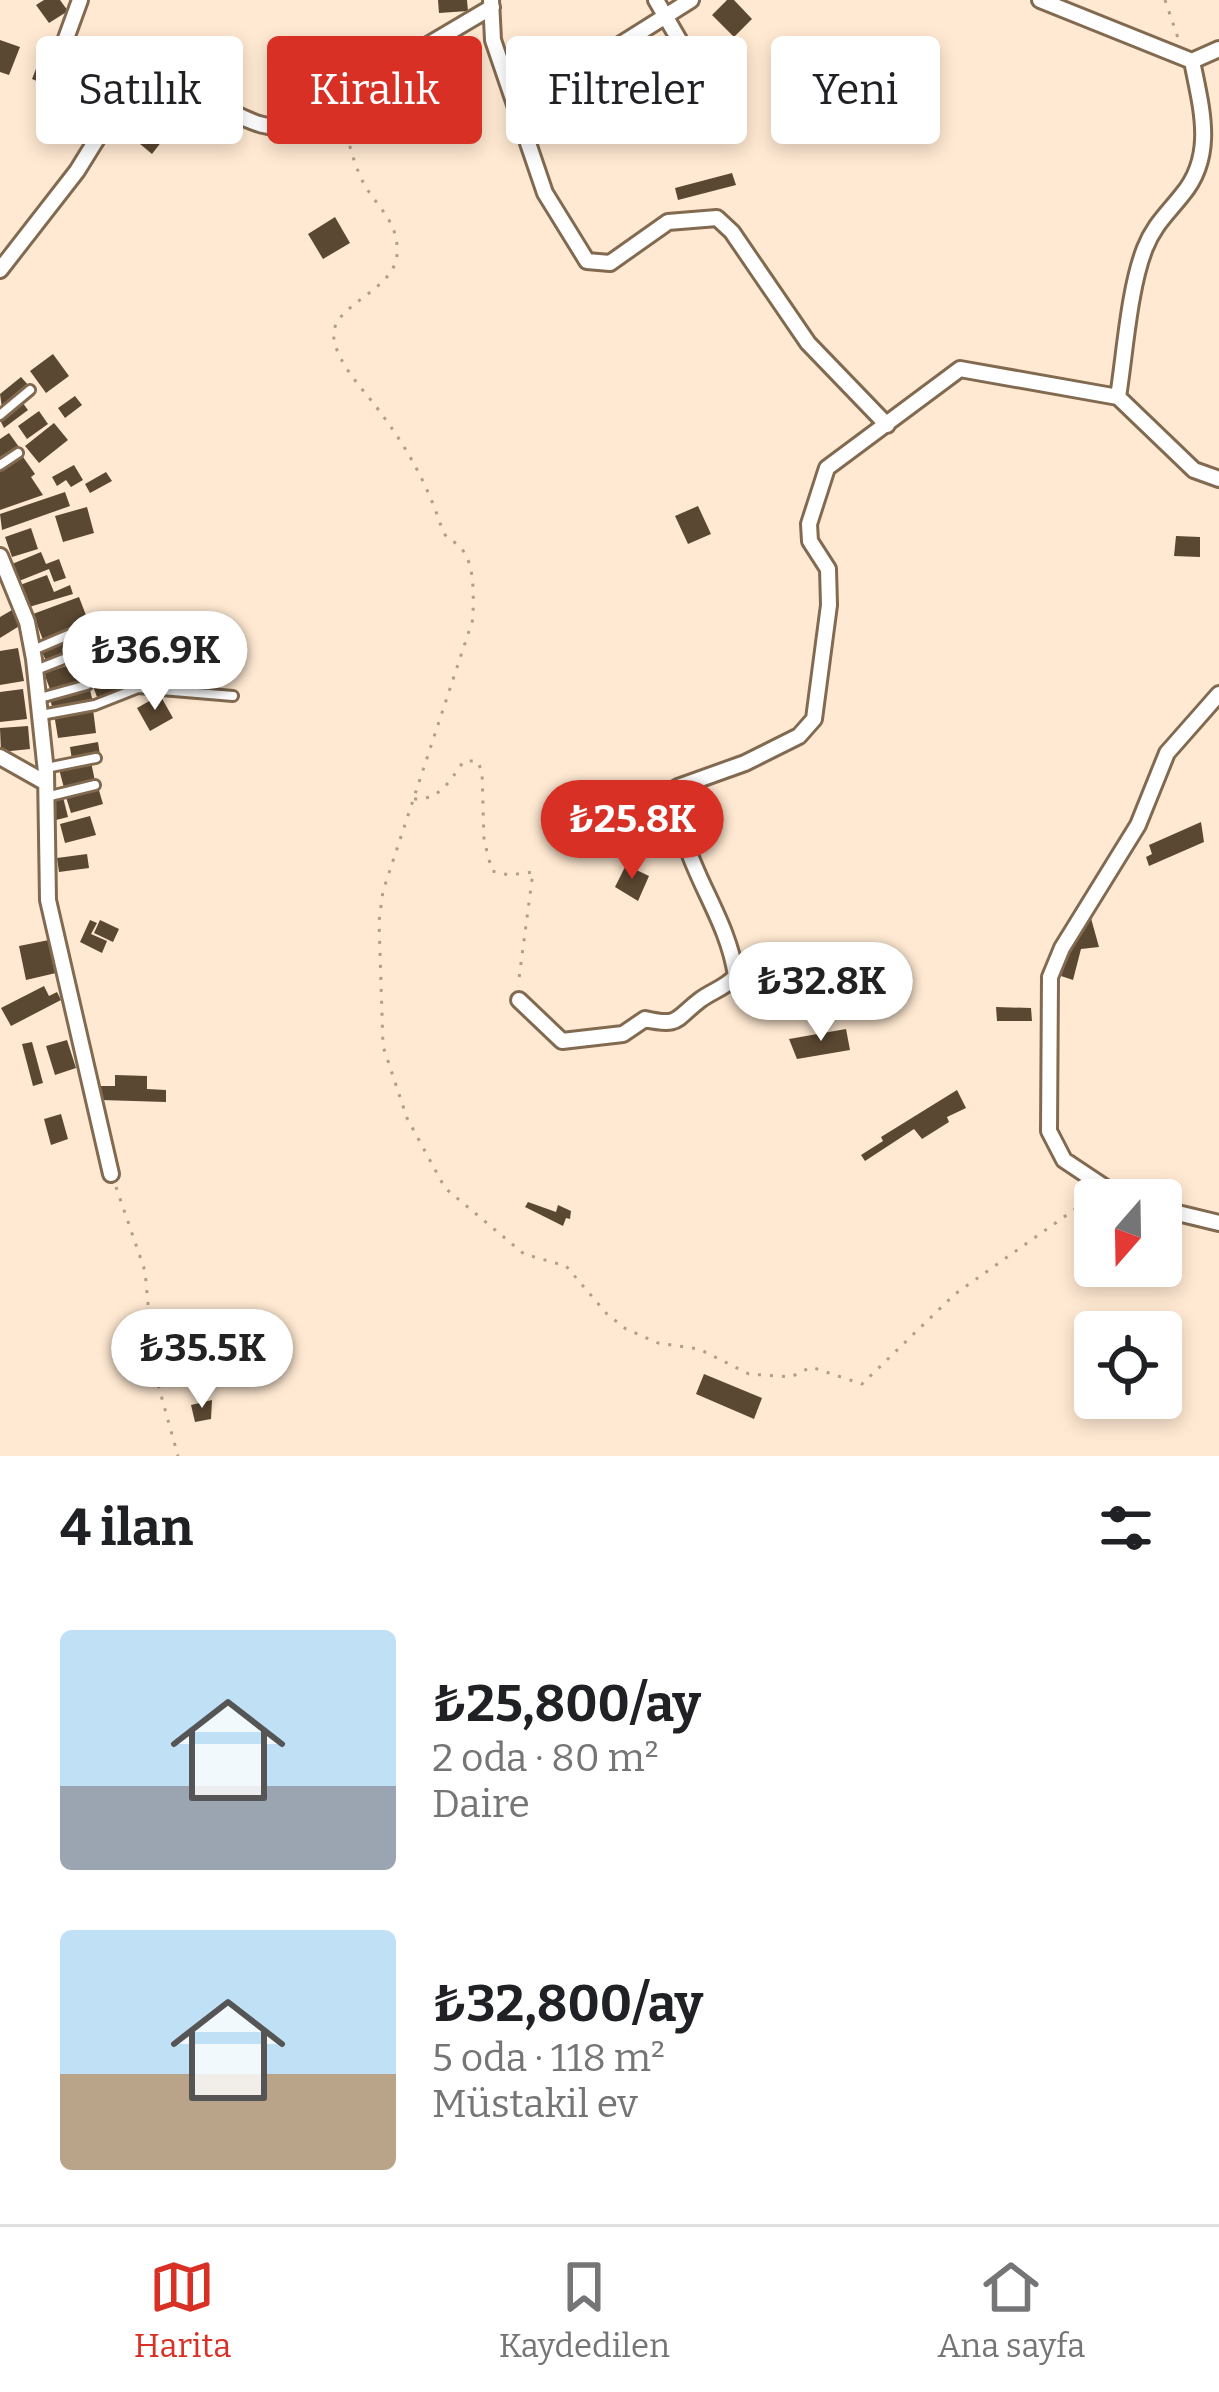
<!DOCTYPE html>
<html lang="tr">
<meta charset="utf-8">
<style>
:root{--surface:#fff;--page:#f2f2f2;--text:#202124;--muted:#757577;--line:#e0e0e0;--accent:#d93025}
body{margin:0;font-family:Bitter,serif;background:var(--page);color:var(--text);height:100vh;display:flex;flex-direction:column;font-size:45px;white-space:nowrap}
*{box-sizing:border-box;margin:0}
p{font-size:39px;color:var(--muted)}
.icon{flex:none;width:66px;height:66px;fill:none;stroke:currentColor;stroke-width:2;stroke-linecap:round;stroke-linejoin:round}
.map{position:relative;height:1456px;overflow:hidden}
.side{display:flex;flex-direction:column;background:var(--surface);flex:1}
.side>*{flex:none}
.hud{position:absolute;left:36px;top:36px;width:1149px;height:108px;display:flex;gap:24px}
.needle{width:78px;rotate:200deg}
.controls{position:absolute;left:1074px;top:1179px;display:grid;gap:24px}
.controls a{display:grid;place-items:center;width:108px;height:108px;border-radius:12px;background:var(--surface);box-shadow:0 6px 18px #0003;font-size:60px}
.price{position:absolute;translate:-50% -102px;padding:0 27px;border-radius:42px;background:#fff;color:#222;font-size:39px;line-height:78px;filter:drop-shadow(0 3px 6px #0008)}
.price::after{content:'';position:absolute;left:50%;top:72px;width:36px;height:27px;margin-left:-18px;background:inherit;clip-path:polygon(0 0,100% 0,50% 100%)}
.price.active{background:var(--accent);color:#fff}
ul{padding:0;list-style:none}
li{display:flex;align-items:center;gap:36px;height:300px;padding:0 60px}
li span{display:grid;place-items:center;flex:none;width:336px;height:240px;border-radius:12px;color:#555}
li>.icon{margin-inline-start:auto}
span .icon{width:144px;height:144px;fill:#fffc;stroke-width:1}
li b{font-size:51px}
h2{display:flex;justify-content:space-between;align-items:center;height:144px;padding:0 60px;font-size:51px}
.pill{padding:0 42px;border-radius:12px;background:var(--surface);box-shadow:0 6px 18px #0003;font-size:42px;line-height:108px}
.pill.active{background:var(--accent);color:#fff}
.tab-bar{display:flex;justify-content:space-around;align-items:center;height:168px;border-top:3px solid var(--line);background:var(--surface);font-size:33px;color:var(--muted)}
.tab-bar a{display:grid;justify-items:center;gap:6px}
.tab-bar .active{color:var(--accent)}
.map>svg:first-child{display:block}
.building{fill:#5b4832}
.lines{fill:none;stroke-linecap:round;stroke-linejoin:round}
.service-casing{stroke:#826a51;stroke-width:14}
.minor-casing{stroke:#826a51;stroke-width:20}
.path{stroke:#af9e8b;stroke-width:3;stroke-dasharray:3 9;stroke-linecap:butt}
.service{stroke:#fff;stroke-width:8}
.minor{stroke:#fff;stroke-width:14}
</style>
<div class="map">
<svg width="1219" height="1456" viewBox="0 0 1219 1456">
<rect width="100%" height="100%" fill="#ffe9d2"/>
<!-- building -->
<path class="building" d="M44,0H60L68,11L49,23L36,5Z
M438,0H467L468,11L439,13Z
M727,0H734L752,19L734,37L712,15Z
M0,40L20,47L9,75L0,72Z
M190,44L215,46L212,80L207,79L206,90L185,88Z
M41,56L65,65L56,89L32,79Z
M132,116L162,141L152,154L121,128Z
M732,173L736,185L678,200L675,188Z
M335,217L350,243L323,259L308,234Z
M53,354L69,376L46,393L30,371Z
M21,377L29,386L2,408L0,394Z
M75,396L82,405L65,418L58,408Z
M22,402L28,410L4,428L0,420Z
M39,411L48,424L27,439L18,426Z
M54,423L68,440L39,463L25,446Z
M9,433L19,447L0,460V439Z
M21,454L35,474L31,477L43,495L0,510V469Z
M74,465L83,480L71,487L66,480L57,486L52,477Z
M106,472L112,481L90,493L85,484Z
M65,492L70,506L2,530L0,514Z
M698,506L711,534L688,544L675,516Z
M87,507L94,533L63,542L55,516Z
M31,528L38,549L12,557L5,537Z
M1176,536L1200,537V557L1174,556Z
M41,552L46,564L59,559L66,578L54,582L49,569L19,581L12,564Z
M47,575L54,592L70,585L73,594L29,607L20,585Z
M79,597L89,623L43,640L33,614Z
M12,610L21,625L0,638V617Z
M111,621L116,635L47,663L41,650Z
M122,639L130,658L101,669L94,649Z
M18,648L24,681L0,685V651Z
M76,663L82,681L51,692L44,673Z
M118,669L124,688L97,697L90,678Z
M23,689L27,719L0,722V692Z
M90,690L93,702L53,711L50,698Z
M160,695L173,718L150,731L137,708Z
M93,709L96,733L58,738L54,714Z
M28,726L30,749L1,752L0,728Z
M98,742L100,755L72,760L70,747Z
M91,762L95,781L64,788L59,769Z
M98,787L103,804L71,813L66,797Z
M63,797L68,817L56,820L50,801Z
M90,816L96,835L65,843L60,824Z
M1201,822L1204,842L1149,866L1146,857L1152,854L1149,845Z
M87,854L89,868L59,872L57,858Z
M626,865L649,876L638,901L615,887Z
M1089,911L1099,947L1081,949L1073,980L1061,976L1073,937L1079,936V926Z
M90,920L97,923L91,934L107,941L102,953L80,942Z
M100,920L119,929L113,942L94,933Z
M49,940L56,973L26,980L19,946Z
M44,986L49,996L57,992L61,1000L11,1026L1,1008Z
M996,1007L1031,1008L1032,1021H997Z
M846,1029L850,1050L797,1059L789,1039Z
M67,1040L76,1068L55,1075L46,1046Z
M32,1042L43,1083L33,1086L22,1044Z
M115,1075L147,1076V1089L166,1090V1102L101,1100V1086H115Z
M957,1090L966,1108L947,1117L949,1122L922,1139L914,1129L865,1161L861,1155L883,1141L881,1137Z
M61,1114L68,1139L51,1145L44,1119Z
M528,1202L556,1212L558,1205L571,1211L570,1219L566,1218L563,1226L525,1207Z
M704,1374L762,1398L754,1419L696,1394Z
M212,1400L211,1419L195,1422L191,1405Z"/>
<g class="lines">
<defs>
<path id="service" d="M0,415L30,390
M0,465L18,453
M33,650L106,619
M36,670L117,638
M40,698L87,685L86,677L117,666
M41,715L95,705L138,688L233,696
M46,768L96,758
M46,797L95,785"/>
<path id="minor" d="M80,0L64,44C70,52 113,83 123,89C138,98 178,93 198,98C231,107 260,136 294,124L492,7
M491,0L493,40L545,193L587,261L610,263L668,222L717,218L732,232L808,343L887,425
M656,0L704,83
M1040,0L1192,61C1201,107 1216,155 1182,195C1167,214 1154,225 1145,248C1129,288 1125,353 1118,397
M1192,61L1219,49
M518,109L691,0
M0,270L77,171L126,92
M0,556L27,622L34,659L46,772L48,900L111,1174
M0,757L46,783
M519,1000L562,1041L623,1034L645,1019C680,1027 675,1019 700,1000C712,991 725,988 736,976C726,907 674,859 678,787L745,763L799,736L814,719L829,605L828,569L810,541L809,524L827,468L960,369L1118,397L1194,470L1219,479
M1137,1200L1106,1188L1064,1160L1049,1131L1050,977L1062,948L1138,825L1167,753L1219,694
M1161,1209L1219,1223"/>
</defs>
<!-- service casing -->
<use href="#service" class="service-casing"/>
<!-- minor casing -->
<use href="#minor" class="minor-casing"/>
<!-- path -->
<path class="path" d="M1165,0L1178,38
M341,111C347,135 352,160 363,182C377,208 399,221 397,254C395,292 328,305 334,339C338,366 368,394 383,416C409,451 429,488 442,529C445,539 454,540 461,548C476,565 473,598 473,619L383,891L379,921L383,1046L407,1118L445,1188L524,1254L566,1266L607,1314L626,1329L658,1343L699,1349L749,1374L791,1377L811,1367L862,1384L955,1294L1095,1195
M414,799C441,800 450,780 464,761H477L482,771L484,840L492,871L509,875L533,872L518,986
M116,1187L145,1271L154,1370L178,1456"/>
<!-- service -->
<use href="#service" class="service"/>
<!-- minor -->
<use href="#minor" class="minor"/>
</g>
</svg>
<div class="controls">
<a><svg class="needle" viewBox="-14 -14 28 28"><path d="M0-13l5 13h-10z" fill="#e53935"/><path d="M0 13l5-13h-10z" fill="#757577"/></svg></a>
<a><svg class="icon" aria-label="locate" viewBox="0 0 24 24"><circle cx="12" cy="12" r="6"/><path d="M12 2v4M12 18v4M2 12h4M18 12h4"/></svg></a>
</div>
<b class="price" style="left:155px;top:713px">₺36.9K</b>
<b class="price active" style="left:632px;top:882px">₺25.8K</b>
<b class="price" style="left:821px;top:1044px">₺32.8K</b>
<b class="price" style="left:202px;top:1411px">₺35.5K</b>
<div class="hud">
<a class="pill">Satılık</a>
<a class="pill active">Kiralık</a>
<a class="pill">Filtreler</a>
<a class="pill">Yeni</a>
</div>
</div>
<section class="side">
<h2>4 ilan<svg class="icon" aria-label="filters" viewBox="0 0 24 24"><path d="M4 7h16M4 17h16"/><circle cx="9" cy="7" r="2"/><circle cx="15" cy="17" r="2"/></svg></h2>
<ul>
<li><span style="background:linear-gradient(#bfe0f5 65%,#9aa5b1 0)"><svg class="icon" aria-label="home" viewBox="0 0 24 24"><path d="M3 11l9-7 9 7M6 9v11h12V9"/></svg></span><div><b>₺25,800/ay</b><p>2 oda · 80 m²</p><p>Daire</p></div></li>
<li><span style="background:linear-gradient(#bfe0f5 60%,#b9a48a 0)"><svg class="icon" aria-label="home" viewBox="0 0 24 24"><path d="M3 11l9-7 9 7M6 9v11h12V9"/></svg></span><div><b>₺32,800/ay</b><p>5 oda · 118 m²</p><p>Müstakil ev</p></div></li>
</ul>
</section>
<nav class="tab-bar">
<a class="active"><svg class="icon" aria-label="map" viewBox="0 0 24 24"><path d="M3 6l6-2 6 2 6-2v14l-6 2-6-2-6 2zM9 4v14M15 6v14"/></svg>Harita</a>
<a><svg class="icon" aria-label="saved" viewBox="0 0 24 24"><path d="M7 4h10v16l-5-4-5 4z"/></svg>Kaydedilen</a>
<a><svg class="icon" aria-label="home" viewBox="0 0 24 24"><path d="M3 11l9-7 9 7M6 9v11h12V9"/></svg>Ana sayfa</a>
</nav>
